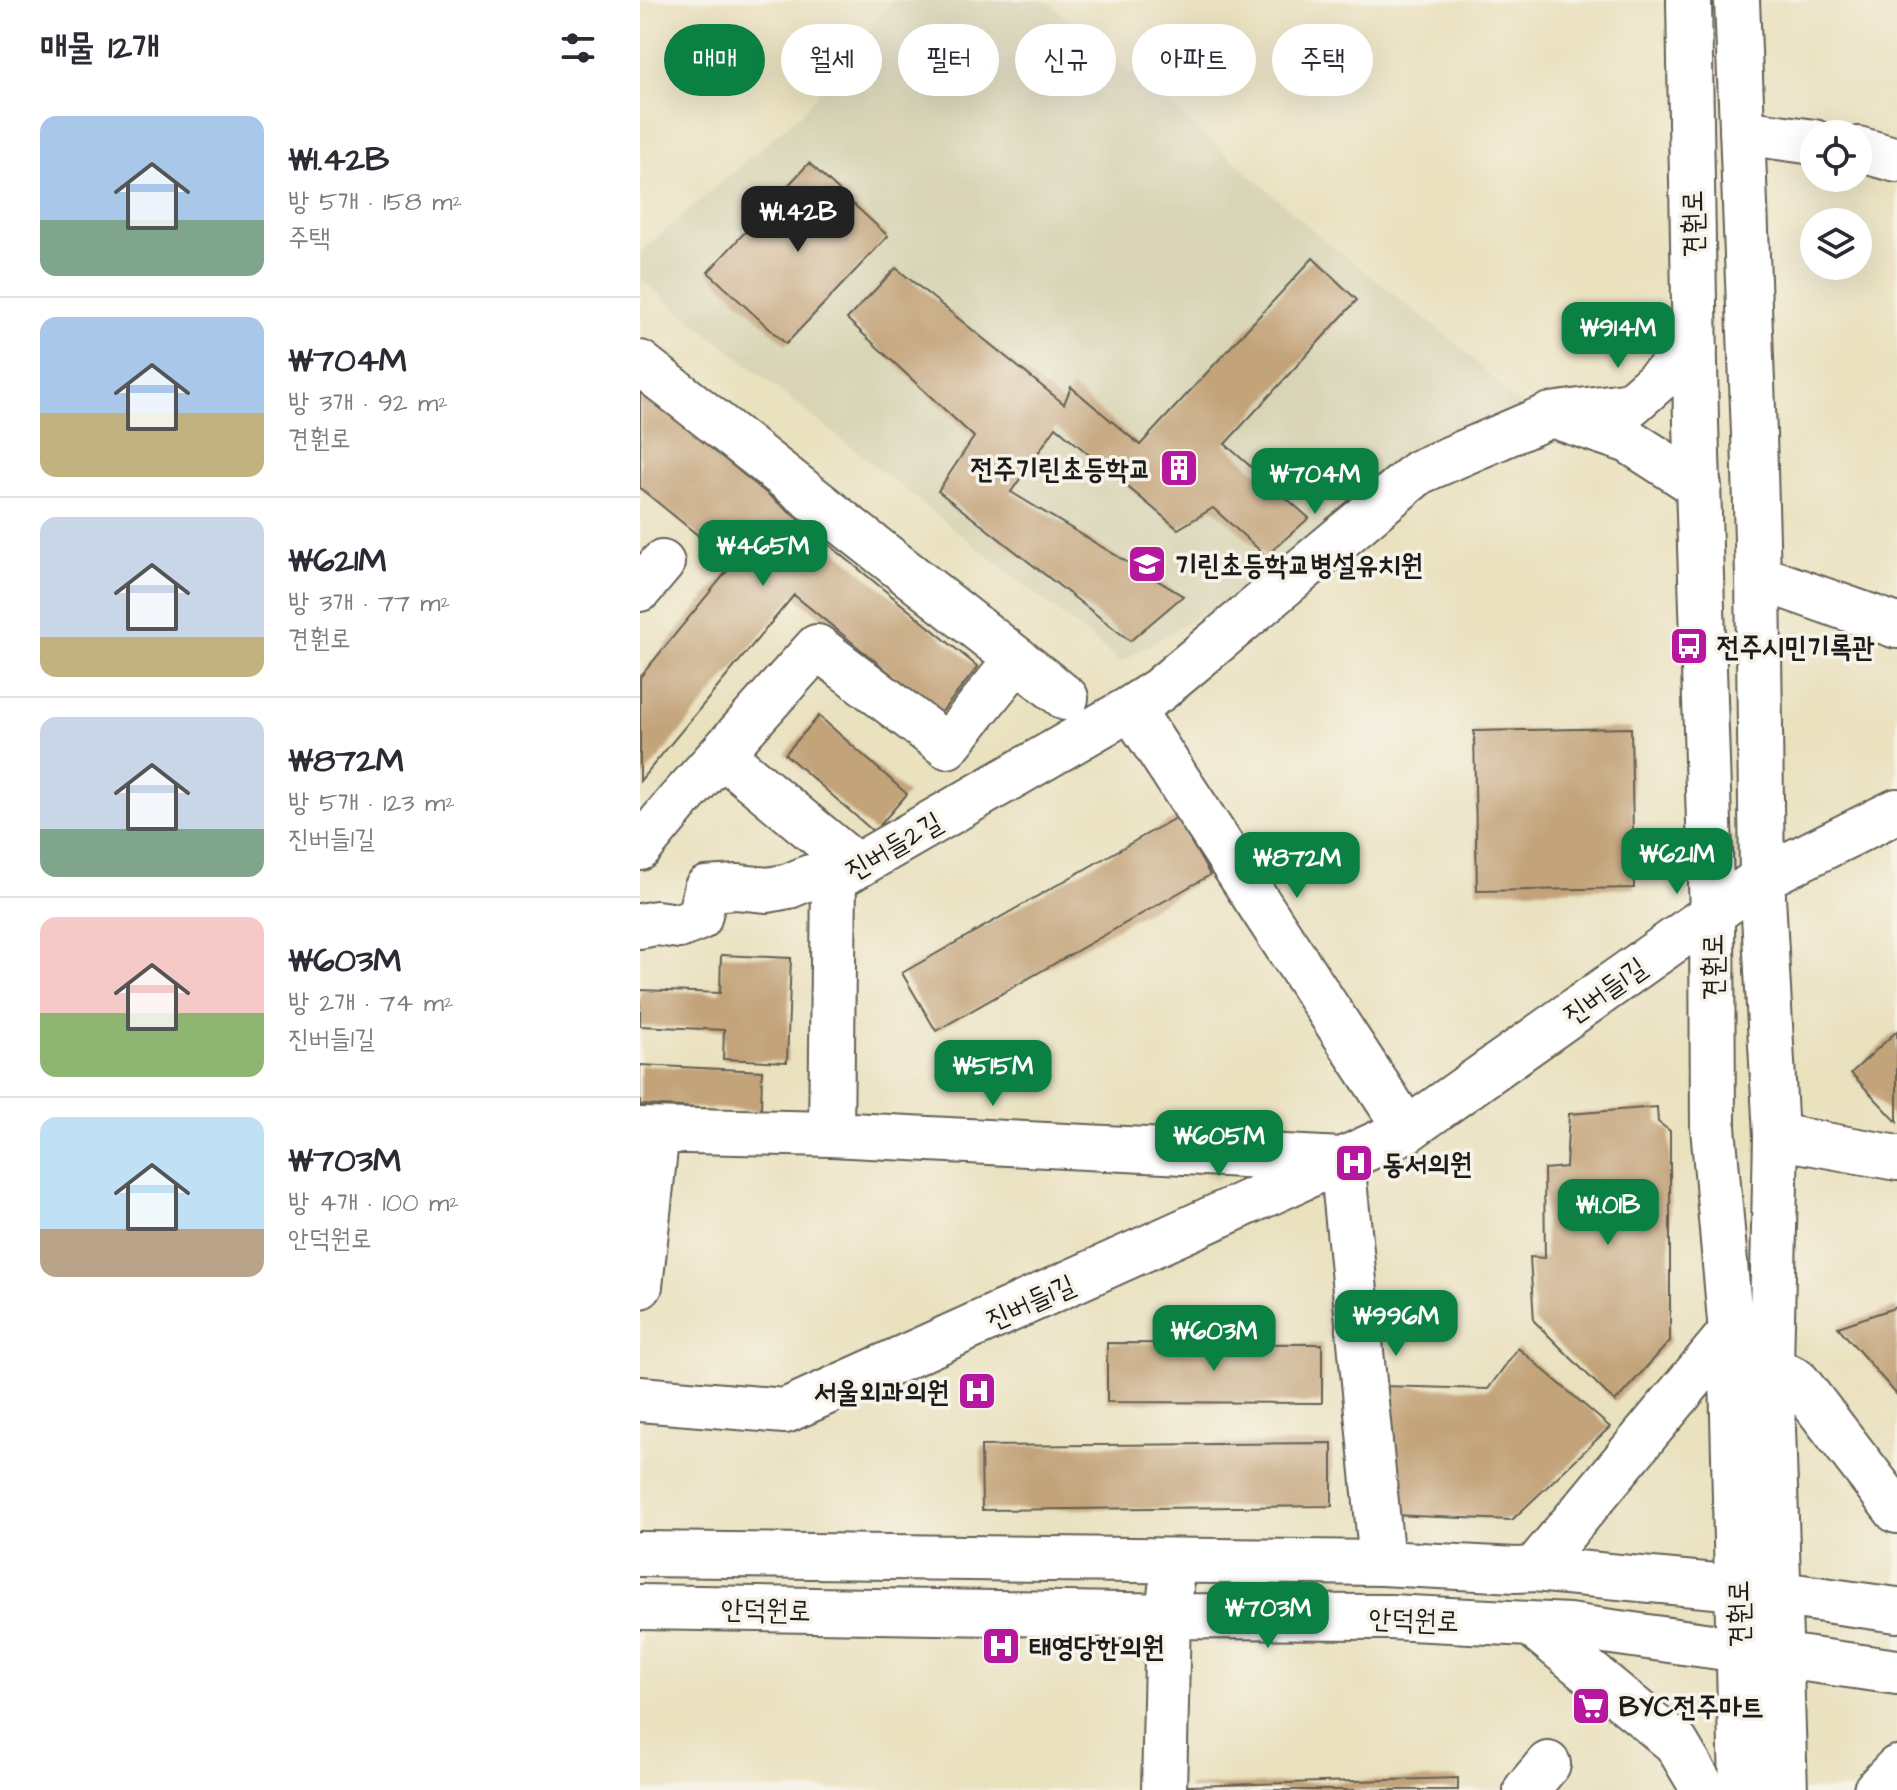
<!DOCTYPE html>
<html lang="ko">
<meta charset="utf-8">
<style>
:root{--surface:#fff;--page:#f2f2f3;--text:#2b2b33;--muted:#7c7c81;--line:#e1e1e2;--accent:#0b8043}
body{margin:0;font-family:"Architects Daughter","Poor Story",sans-serif;background:var(--page);color:var(--text);height:100vh;display:flex;flex-direction:column;font-size:30px;white-space:nowrap}
*{box-sizing:border-box;margin:0}
p{font-size:26px;color:var(--muted)}
.icon{flex:none;width:44px;height:44px;fill:none;stroke:currentColor;stroke-width:2;stroke-linecap:round;stroke-linejoin:round}
.map{position:relative;flex:1;overflow:hidden}
.side{display:flex;flex-direction:column;background:var(--surface);width:640px}
.side>*{flex:none}
.top-card{position:absolute;left:24px;top:24px;width:760px;height:72px;display:flex;gap:16px}
.tools{position:absolute;left:1160px;top:120px;display:grid;gap:16px}
.tools a{display:grid;place-items:center;width:72px;height:72px;border-radius:50%;background:var(--surface);box-shadow:0 8px 32px #0002;font-size:40px}
.price{position:absolute;translate:-50% -68px;padding:0 18px;border-radius:16px;background:var(--accent);color:#fff;font-size:26px;line-height:52px;filter:drop-shadow(0 2px 4px #0008)}
.price::after{content:'';position:absolute;left:50%;top:48px;width:24px;height:18px;margin-left:-12px;background:inherit;clip-path:polygon(0 0,100% 0,50% 100%)}
.price.on{background:#222;color:#fff}
ul{padding:0;list-style:none}
li{display:flex;align-items:center;gap:24px;height:200px;padding:0 40px}
li+li{border-top:2px solid var(--line)}
li span{display:grid;place-items:center;flex:none;width:224px;height:160px;border-radius:16px;color:#555}
li>.icon{margin-inline-start:auto}
span .icon{width:96px;height:96px;fill:#fffc;stroke-width:1}
li b{font-size:34px}
h2{display:flex;justify-content:space-between;align-items:center;height:96px;padding:0 40px;font-size:34px}
.pill{padding:0 28px;border-radius:36px;background:var(--surface);box-shadow:0 8px 32px #0002;font-size:28px;line-height:72px}
.pill.on{background:var(--accent);color:#fff}
main{display:flex;flex:1;min-height:0}
.map>svg:first-child{display:block}
.built{fill:#d8d4b5}
.building{fill:#c3a379}
.lines{fill:none;stroke-linecap:round;stroke-linejoin:round}
.minor-casing{stroke:#646155;stroke-width:48}
.minor{stroke:#fff;stroke-width:44}
.labels{text-anchor:middle;stroke-width:7;stroke-linejoin:round;paint-order:stroke}
.street-label{font-size:28px;fill:#1c1c1c;stroke:#f7f3e8}
.poi-label{font-size:28px;font-weight:bold;fill:#1c1c1c;stroke:#f7f3e8;text-anchor:start}
</style>
<main>
<section class="side">
<h2>매물 12개<svg class="icon" aria-label="filters" viewBox="0 0 24 24"><path d="M4 7h16M4 17h16"/><circle cx="9" cy="7" r="2"/><circle cx="15" cy="17" r="2"/></svg></h2>
<ul>
<li><span style="background:linear-gradient(#a9c7e8 65%,#7fa58c 0)"><svg class="icon" aria-label="home" viewBox="0 0 24 24"><path d="M3 11l9-7 9 7M6 9v11h12V9"/></svg></span><div><b>₩1.42B</b><p>방 5개 · 158 m²</p><p>주택</p></div></li>
<li><span style="background:linear-gradient(#a9c7e8 60%,#c2b280 0)"><svg class="icon" aria-label="home" viewBox="0 0 24 24"><path d="M3 11l9-7 9 7M6 9v11h12V9"/></svg></span><div><b>₩704M</b><p>방 3개 · 92 m²</p><p>견훤로</p></div></li>
<li><span style="background:linear-gradient(#c9d6e8 75%,#c2b280 0)"><svg class="icon" aria-label="home" viewBox="0 0 24 24"><path d="M3 11l9-7 9 7M6 9v11h12V9"/></svg></span><div><b>₩621M</b><p>방 3개 · 77 m²</p><p>견훤로</p></div></li>
<li><span style="background:linear-gradient(#c9d6e8 70%,#7fa58c 0)"><svg class="icon" aria-label="home" viewBox="0 0 24 24"><path d="M3 11l9-7 9 7M6 9v11h12V9"/></svg></span><div><b>₩872M</b><p>방 5개 · 123 m²</p><p>진버들1길</p></div></li>
<li><span style="background:linear-gradient(#f6c9c9 60%,#8fb573 0)"><svg class="icon" aria-label="home" viewBox="0 0 24 24"><path d="M3 11l9-7 9 7M6 9v11h12V9"/></svg></span><div><b>₩603M</b><p>방 2개 · 74 m²</p><p>진버들1길</p></div></li>
<li><span style="background:linear-gradient(#bfe0f5 70%,#b9a48a 0)"><svg class="icon" aria-label="home" viewBox="0 0 24 24"><path d="M3 11l9-7 9 7M6 9v11h12V9"/></svg></span><div><b>₩703M</b><p>방 4개 · 100 m²</p><p>안덕원로</p></div></li>
</ul>
</section>
<div class="map">
<svg width="1257" height="1790" viewBox="0 0 1257 1790">
<rect width="100%" height="100%" fill="#f7f3e8"/>
<filter id="ink" filterUnits="userSpaceOnUse"><feTurbulence type="fractalNoise" baseFrequency=".0125" numOctaves="2"/><feDisplacementMap in="SourceGraphic" scale="16" xChannelSelector="R" yChannelSelector="G"/><feConvolveMatrix kernelMatrix="1 2 1 2 8 2 1 2 1" color-interpolation-filters="sRGB"/></filter>
<filter id="wash" filterUnits="userSpaceOnUse"><feTurbulence type="fractalNoise" baseFrequency=".006" numOctaves="4" result="noise"/><feDisplacementMap in="SourceGraphic" scale="32" xChannelSelector="R" yChannelSelector="G"/><feGaussianBlur stdDeviation="1.8" result="paint"/><feColorMatrix in="noise" values="0 0 0 0 0 0 0 0 0 0 0 0 0 0 0 0 0 1.4 0 .05"/><feComposite in="paint" operator="in"/></filter>
<g filter="url(#wash)">
<rect width="100%" height="100%" fill="#eae1bf"/>
<!-- built -->
<path class="built" d="M253,0H400L409,3L568,138L677,234L820,346L893,418L481,662L0,279V252L163,112Z"/>
<g id="blocks">
<!-- building -->
<path class="building" d="M169,163L248,236L146,344L68,272Z
M673,258L717,300L585,444L669,518L626,556L573,508L538,529L416,427L371,492L543,596L490,641L298,491L334,437L207,319L256,268L424,404L431,387L500,445Z
M2,391L338,667L300,714L154,595L0,781V677L93,564L0,488V394Z
M179,716L267,794L234,832L145,754Z
M991,728L994,888L837,891L834,731Z
M537,817L570,875L296,1031L262,973Z
M81,955L151,958L147,1062L83,1059L84,1030L0,1026V990L80,993Z
M1257,1031V1122L1211,1073Z
M0,1065L122,1071L121,1111L0,1105Z
M1017,1107L1018,1122L1030,1131V1341L975,1402L894,1321L890,1257L905,1258L904,1169L926,1167L929,1114Z
M1257,1307V1395L1198,1327Z
M467,1343L682,1344V1403L467,1402Z
M878,1348L970,1427L872,1520L750,1515L743,1386L848,1389Z
M692,1443V1506L342,1510L341,1446Z
M818,1778V1790H549V1786Z"/>
</g>
</g>
<g filter="url(#ink)">
<use href="#blocks" fill-opacity="0" stroke="#646155" stroke-width="2"/>
<g class="lines">
<defs>
<path id="minor" d="M1049,0L1056,423L1072,914L1073,1127L1091,1332L1102,1790
M1097,0L1114,434L1118,577L1122,878L1136,1136L1131,1367L1145,1790
M1102,132L1174,142
M1218,149L1257,160
M0,363L426,698
M920,418L989,441L1059,486
M1118,577L1257,626
M0,589L22,563
M491,708L767,1130
M81,754L216,866
M0,848L38,802L177,647L307,746L377,659
M0,926L16,923L39,926L59,918L66,889L97,887L128,890L149,886L170,877L194,879
M0,1130L191,1134L702,1160L742,1563
M191,1134L194,879L491,708L519,690L779,472L911,415L991,404L1055,348
M1136,1136L1257,1158
M0,1286L17,1131
M1131,1367L1157,1381L1257,1511
M0,1399L145,1411L702,1160L767,1130L1122,878L1257,811
M0,1554L742,1563L876,1570L894,1569L1097,1588L1257,1610
M894,1569L1091,1332
M0,1607L541,1616L750,1617L929,1626L1257,1672
M892,1625L1036,1743L1064,1790
M524,1790L528,1615L531,1588
M886,1790L908,1764
M1236,1790L1257,1768"/>
</defs>
<!-- minor casing -->
<use href="#minor" class="minor-casing"/>
<!-- minor -->
<use href="#minor" class="minor"/>
</g>
</g>
<!-- icons -->
<defs>
<symbol id="building-square" viewBox="-11 -11 22 22"><rect x="-9" y="-9" width="18" height="18" rx="4" fill="#b5179e" stroke="#f7f3e8"/><path d="M-4-6H4V6H1V3H-1V6H-4ZM-2.5-4.3h1.7v1.8h-1.7ZM.8-4.3h1.7v1.8H.8ZM-2.5-1h1.7V.8h-1.7ZM.8-1h1.7V.8H.8Z" fill="#fff"/></symbol>
<symbol id="school-square" viewBox="-11 -11 22 22"><rect x="-9" y="-9" width="18" height="18" rx="4" fill="#b5179e" stroke="#f7f3e8"/><path d="M0-5L7-2L0 1L-7-2ZM-4 1L0 2.5L4 1V4Q0 6-4 4Z" fill="#fff"/></symbol>
<symbol id="bus-square" viewBox="-11 -11 22 22"><rect x="-9" y="-9" width="18" height="18" rx="4" fill="#b5179e" stroke="#f7f3e8"/><path d="M-5-6H5V4H4V6H2V4H-2V6H-4V4H-5ZM-3.5-4V0h7V-4ZM-3.5 1.2v1.5H-2V1.2ZM2 1.2v1.5H3.5V1.2Z" fill="#fff"/></symbol>
<symbol id="hospital-square" viewBox="-11 -11 22 22"><rect x="-9" y="-9" width="18" height="18" rx="4" fill="#b5179e" stroke="#f7f3e8"/><path d="M-5-5h3v3.5h4V-5h3V5h-3V1.5h-4V5h-3Z" fill="#fff"/></symbol>
<symbol id="supermarket-square" viewBox="-11 -11 22 22"><rect x="-9" y="-9" width="18" height="18" rx="4" fill="#b5179e" stroke="#f7f3e8"/><path d="M-6-5.5h2.5l.6 2H6L4.5 2H-2.5L-4.4-4H-6ZM-1.5 3.2a1.3 1.3 0 1 0 .1 0ZM3 3.2a1.3 1.3 0 1 0 .1 0Z" fill="#fff"/></symbol>
</defs>
<g fill-rule="evenodd">
<use href="#building-square" x="517" y="446" width="44" height="44"/>
<use href="#school-square" x="485" y="542" width="44" height="44"/>
<use href="#bus-square" x="1027" y="624" width="44" height="44"/>
<use href="#hospital-square" x="692" y="1141" width="44" height="44"/>
<use href="#hospital-square" x="315" y="1369" width="44" height="44"/>
<use href="#hospital-square" x="339" y="1624" width="44" height="44"/>
<use href="#supermarket-square" x="929" y="1684" width="44" height="44"/>
</g>
<g class="labels">
<!-- street labels -->
<g class="street-label">
<text transform="translate(1052 224) rotate(-91)" y="10">견훤로</text>
<text transform="translate(253 845) rotate(-30)" y="10">진버들2길</text>
<text transform="translate(1072 967) rotate(-90)" y="10">견훤로</text>
<text transform="translate(964 990) rotate(-35)" y="10">진버들1길</text>
<text transform="translate(390 1301) rotate(-24)" y="10">진버들1길</text>
<text transform="translate(126 1609) rotate(1)" y="10">안덕원로</text>
<text transform="translate(1098 1614) rotate(-91)" y="10">견훤로</text>
<text transform="translate(774 1619) rotate(2)" y="10">안덕원로</text>
</g>
<!-- poi labels -->
<g class="poi-label">
<text x="511" y="478" text-anchor="end">전주기린초등학교</text>
<text x="535" y="574">기린초등학교병설유치원</text>
<text x="1077" y="656">전주시민기록관</text>
<text x="742" y="1173">동서의원</text>
<text x="309" y="1401" text-anchor="end">서울외과의원</text>
<text x="389" y="1656">태영당한의원</text>
<text x="979" y="1716">BYC전주마트</text>
</g>
</g>
</svg>
<div class="tools">
<a><svg class="icon" aria-label="locate" viewBox="0 0 24 24"><circle cx="12" cy="12" r="6"/><path d="M12 2v4M12 18v4M2 12h4M18 12h4"/></svg></a>
<a><svg class="icon" aria-label="layers" viewBox="0 0 24 24"><path d="M12 4l9 5-9 5-9-5zM3 14l9 5 9-5"/></svg></a>
</div>
<b class="price on" style="left:158px;top:254px">₩1.42B</b>
<b class="price" style="left:978px;top:370px">₩914M</b>
<b class="price" style="left:675px;top:516px">₩704M</b>
<b class="price" style="left:123px;top:588px">₩465M</b>
<b class="price" style="left:1037px;top:896px">₩621M</b>
<b class="price" style="left:657px;top:900px">₩872M</b>
<b class="price" style="left:353px;top:1108px">₩515M</b>
<b class="price" style="left:579px;top:1178px">₩605M</b>
<b class="price" style="left:968px;top:1247px">₩1.01B</b>
<b class="price" style="left:756px;top:1358px">₩996M</b>
<b class="price" style="left:574px;top:1373px">₩603M</b>
<b class="price" style="left:628px;top:1650px">₩703M</b>
<div class="top-card">
<a class="pill on">매매</a>
<a class="pill">월세</a>
<a class="pill">필터</a>
<a class="pill">신규</a>
<a class="pill">아파트</a>
<a class="pill">주택</a>
</div>
</div>
</main>
